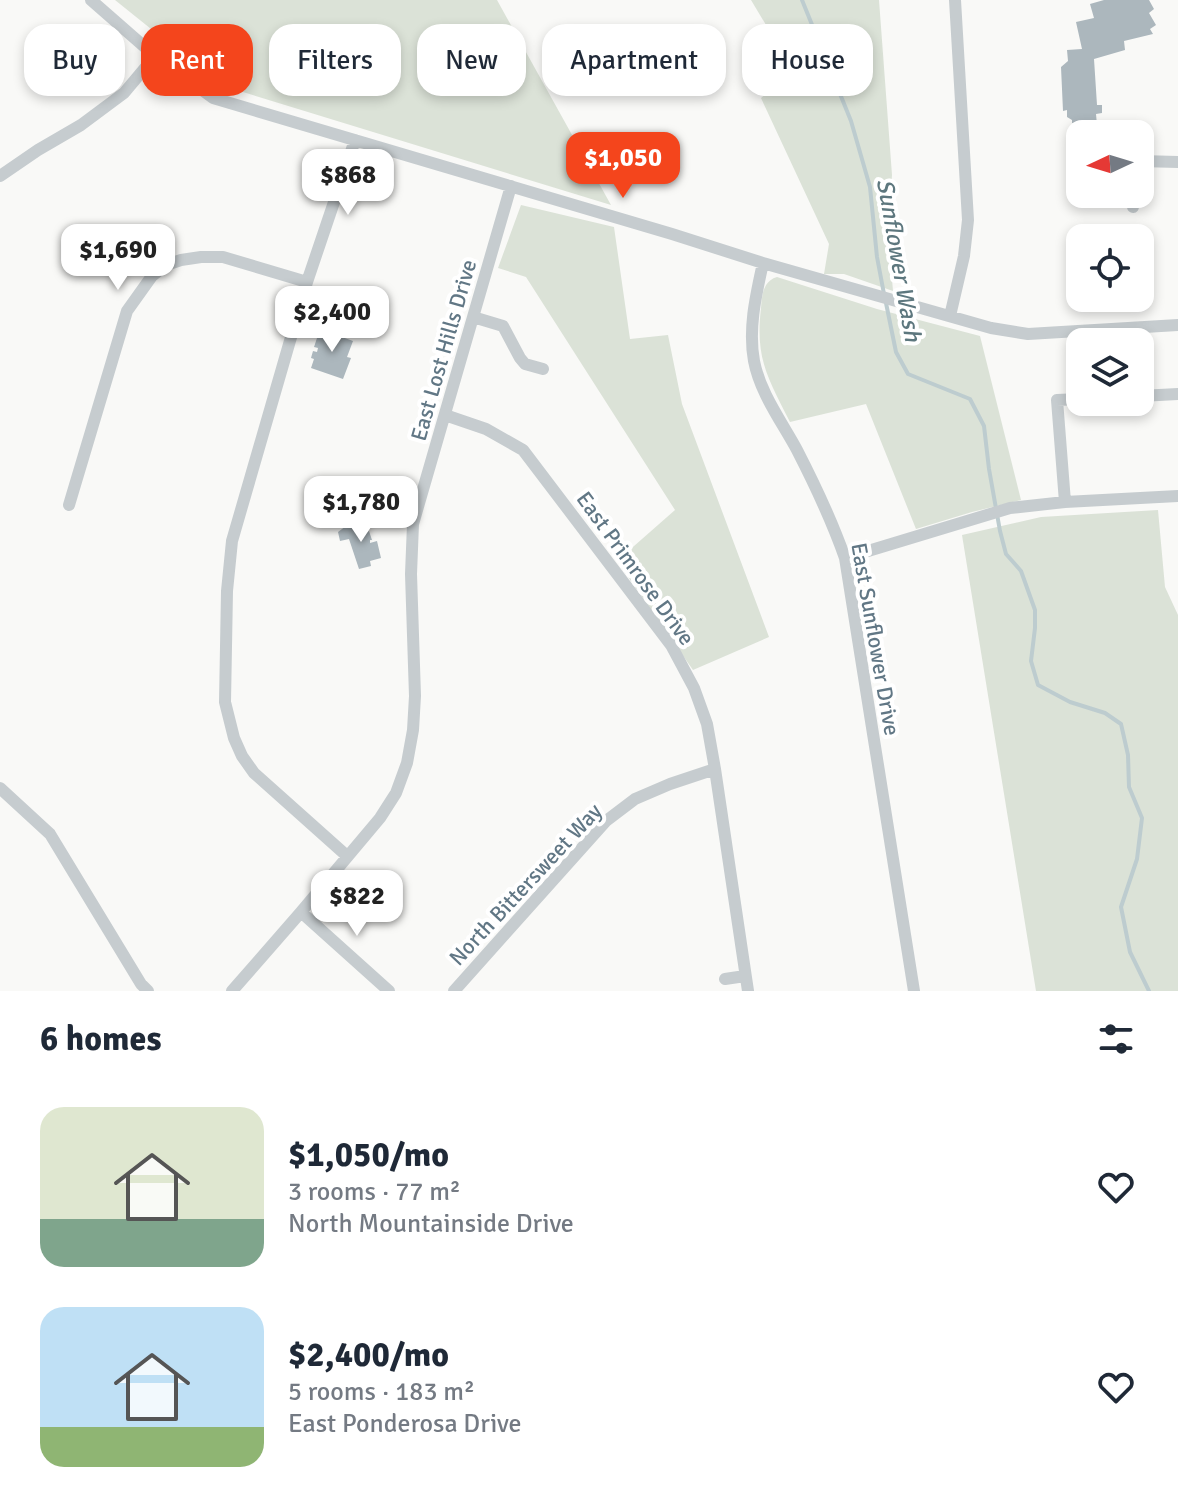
<!DOCTYPE html>
<meta charset="utf-8">
<style>
:root{--surface:#fff;--page:#f6f6f7;--text:#1f2937;--muted:#747a83;--accent:#f4451c}
body{margin:0;font-family:Signika,sans-serif;background:var(--page);color:var(--text);height:100vh;display:flex;flex-direction:column;font-size:30px;white-space:nowrap}
*{box-sizing:border-box;margin:0}
p{font-size:26px;color:var(--muted)}
.icon{flex:none;width:44px;height:44px;fill:none;stroke:currentColor;stroke-width:2;stroke-linecap:round;stroke-linejoin:round}
.map{position:relative;height:991px;overflow:hidden}
.sheet{display:flex;flex-direction:column;background:var(--surface);flex:1}
.sheet>*{flex:none}
.guide{position:absolute;left:24px;top:24px;width:1130px;height:72px;display:flex;gap:16px}
.needle{width:52px;rotate:266deg}
.fabs{position:absolute;left:1066px;top:120px;display:grid;gap:16px}
.fabs a{display:grid;place-items:center;width:88px;height:88px;border-radius:16px;background:var(--surface);box-shadow:0 4px 12px #0003;font-size:40px}
.price{position:absolute;translate:-50% -68px;padding:0 18px;border-radius:16px;background:#fff;color:#222;font-size:26px;line-height:52px;filter:drop-shadow(0 2px 4px #0008)}
.price::after{content:'';position:absolute;left:50%;top:48px;width:24px;height:18px;margin-left:-12px;background:inherit;clip-path:polygon(0 0,100% 0,50% 100%)}
.price.active{background:var(--accent);color:#fff}
ul{padding:0;list-style:none}
li{display:flex;align-items:center;gap:24px;height:200px;padding:0 40px}
li span{display:grid;place-items:center;flex:none;width:224px;height:160px;border-radius:24px;color:#555}
li>.icon{margin-inline-start:auto}
span .icon{width:96px;height:96px;fill:#fffc;stroke-width:1}
li b{font-size:34px}
h2{display:flex;justify-content:space-between;align-items:center;height:96px;padding:0 40px;font-size:34px}
.pill{padding:0 28px;border-radius:24px;background:var(--surface);box-shadow:0 4px 12px #0003;font-size:28px;line-height:72px}
.pill.active{background:var(--accent);color:#fff}
.map>svg:first-child{display:block}
.green{fill:#dbe2d7}
.lines{fill:none;stroke-linecap:round;stroke-linejoin:round}
.stream{stroke:#bdcccf;stroke-width:4}
.building{fill:#acb7bd}
.minor{stroke:#c6cccf;stroke-width:12}
.labels{text-anchor:middle;stroke-width:8;stroke-linejoin:round;paint-order:stroke}
.street-label{font-size:22px;fill:#617785;stroke:#fff}
.water-label{font-size:24px;font-style:italic;fill:#5d777e;stroke:#fff}
</style>
<div class="map">
<svg width="1178" height="991" viewBox="0 0 1178 991">
<rect width="100%" height="100%" fill="#f9f9f7"/>
<!-- green -->
<path class="green" d="M115,0H497L611,205L233,89L207,74Z
M751,0H879L892,175L888,231L893,291L844,274H824L829,244L761,98L793,70Z
M521,205L614,227L630,339L668,335L682,404L769,637L693,670L617,561L675,510L526,277L498,268Z
M777,277L877,309L980,336L1021,500L972,512L916,529L866,404L790,422C768,378 755,359 761,308C762,295 763,281 777,277Z
M1158,510L1165,587L1178,615V991H1036L962,535L1041,517Z"/>
<g class="lines">
<!-- stream -->
<path class="stream" d="M802,0L851,121L870,187L877,257L884,294
M886,303L896,352L908,374L970,399L984,426L989,469L1000,531L1006,554L1021,571L1035,610V628L1031,661L1038,685L1070,702L1105,713L1121,724L1128,755L1129,787L1142,818L1137,859L1121,907L1130,952L1149,991"/>
</g>
<!-- building -->
<path class="building" d="M1104,0H1149L1154,9L1149,13L1156,25L1150,29L1153,34L1124,41L1125,50L1094,59L1097,105H1102V113L1096,114L1097,125H1079L1078,123H1072V120L1067,117V110L1063,111L1061,67L1068,61L1067,50L1082,49L1076,22L1094,18L1090,4Z
M320,329L353,341L347,357L351,358L343,379L311,368L314,359L311,358L313,351L317,352L318,348L314,347Z
M357,523L358,526L365,524L367,532L369,531L372,540H370V543L377,541L381,558L370,561L371,566L359,569L349,539L340,541L338,532L346,526Z"/>
<g class="lines">
<!-- minor -->
<path class="minor" d="M91,0L155,56L213,98L672,234L763,263L991,328L1028,334L1178,325
M1140,161L1178,162
M0,176L38,150L81,125L124,93L155,56
M1132,194L1133,207
M763,263C756,295 748,328 754,361C760,393 782,422 797,450C815,485 832,521 845,558L914,991
M950,316L964,256L968,220L955,0
M473,317L503,326L520,358L525,364L543,369
M1140,396L1178,394
M445,415L486,429L523,450L671,645L694,688L707,724L715,769L748,991
M1065,502L1057,400L1080,399
M69,505L127,311L152,276L166,265L181,260L201,257H223L307,282
M845,558L1010,508L1065,502L1178,496
M0,788L50,834L141,984L148,991
M347,856L254,773L242,756L234,738L225,702L227,591L232,541L307,282L355,140
M301,912L389,991
M725,979L745,976
M232,991L301,912L380,818L396,793L407,763L413,730L415,696L411,574L413,524L511,186
M454,991L606,821L635,799L670,784L715,769"/>
</g>
<g class="labels">
<!-- street labels -->
<g class="street-label">
<text transform="translate(443 350) rotate(-74)" y="8">East Lost Hills Drive</text>
<text transform="translate(636 568) rotate(54)" y="8">East Primrose Drive</text>
<text transform="translate(876 639) rotate(80)" y="8">East Sunflower Drive</text>
<text transform="translate(525 884) rotate(-47)" y="8">North Bittersweet Way</text>
</g>
<!-- water labels -->
<g class="water-label">
<text transform="translate(899 260) rotate(80)" y="8">Sunflower Wash</text>
</g>
</g>
</svg>
<div class="fabs">
<a><svg class="needle" viewBox="-14 -14 28 28"><path d="M0-13l5 13h-10z" fill="#e53935"/><path d="M0 13l5-13h-10z" fill="#747a83"/></svg></a>
<a><svg class="icon" aria-label="locate" viewBox="0 0 24 24"><circle cx="12" cy="12" r="6"/><path d="M12 2v4M12 18v4M2 12h4M18 12h4"/></svg></a>
<a><svg class="icon" aria-label="layers" viewBox="0 0 24 24"><path d="M12 4l9 5-9 5-9-5zM3 14l9 5 9-5"/></svg></a>
</div>
<b class="price active" style="left:623px;top:200px">$1,050</b>
<b class="price" style="left:348px;top:217px">$868</b>
<b class="price" style="left:118px;top:292px">$1,690</b>
<b class="price" style="left:332px;top:354px">$2,400</b>
<b class="price" style="left:361px;top:544px">$1,780</b>
<b class="price" style="left:357px;top:938px">$822</b>
<div class="guide">
<a class="pill">Buy</a>
<a class="pill active">Rent</a>
<a class="pill">Filters</a>
<a class="pill">New</a>
<a class="pill">Apartment</a>
<a class="pill">House</a>
</div>
</div>
<section class="sheet">
<h2>6 homes<svg class="icon" aria-label="filters" viewBox="0 0 24 24"><path d="M4 7h16M4 17h16"/><circle cx="9" cy="7" r="2"/><circle cx="15" cy="17" r="2"/></svg></h2>
<ul>
<li><span style="background:linear-gradient(#dfe7d0 70%,#7fa58c 0)"><svg class="icon" aria-label="home" viewBox="0 0 24 24"><path d="M3 11l9-7 9 7M6 9v11h12V9"/></svg></span><div><b>$1,050/mo</b><p>3 rooms · 77 m²</p><p>North Mountainside Drive</p></div><svg class="icon" aria-label="heart" viewBox="0 0 24 24"><path d="M12 20l-8-8c-3-5 5-10 8-4 3-6 11-1 8 4z"/></svg></li>
<li><span style="background:linear-gradient(#bfe0f5 75%,#8fb573 0)"><svg class="icon" aria-label="home" viewBox="0 0 24 24"><path d="M3 11l9-7 9 7M6 9v11h12V9"/></svg></span><div><b>$2,400/mo</b><p>5 rooms · 183 m²</p><p>East Ponderosa Drive</p></div><svg class="icon" aria-label="heart" viewBox="0 0 24 24"><path d="M12 20l-8-8c-3-5 5-10 8-4 3-6 11-1 8 4z"/></svg></li>
</ul>
</section>
